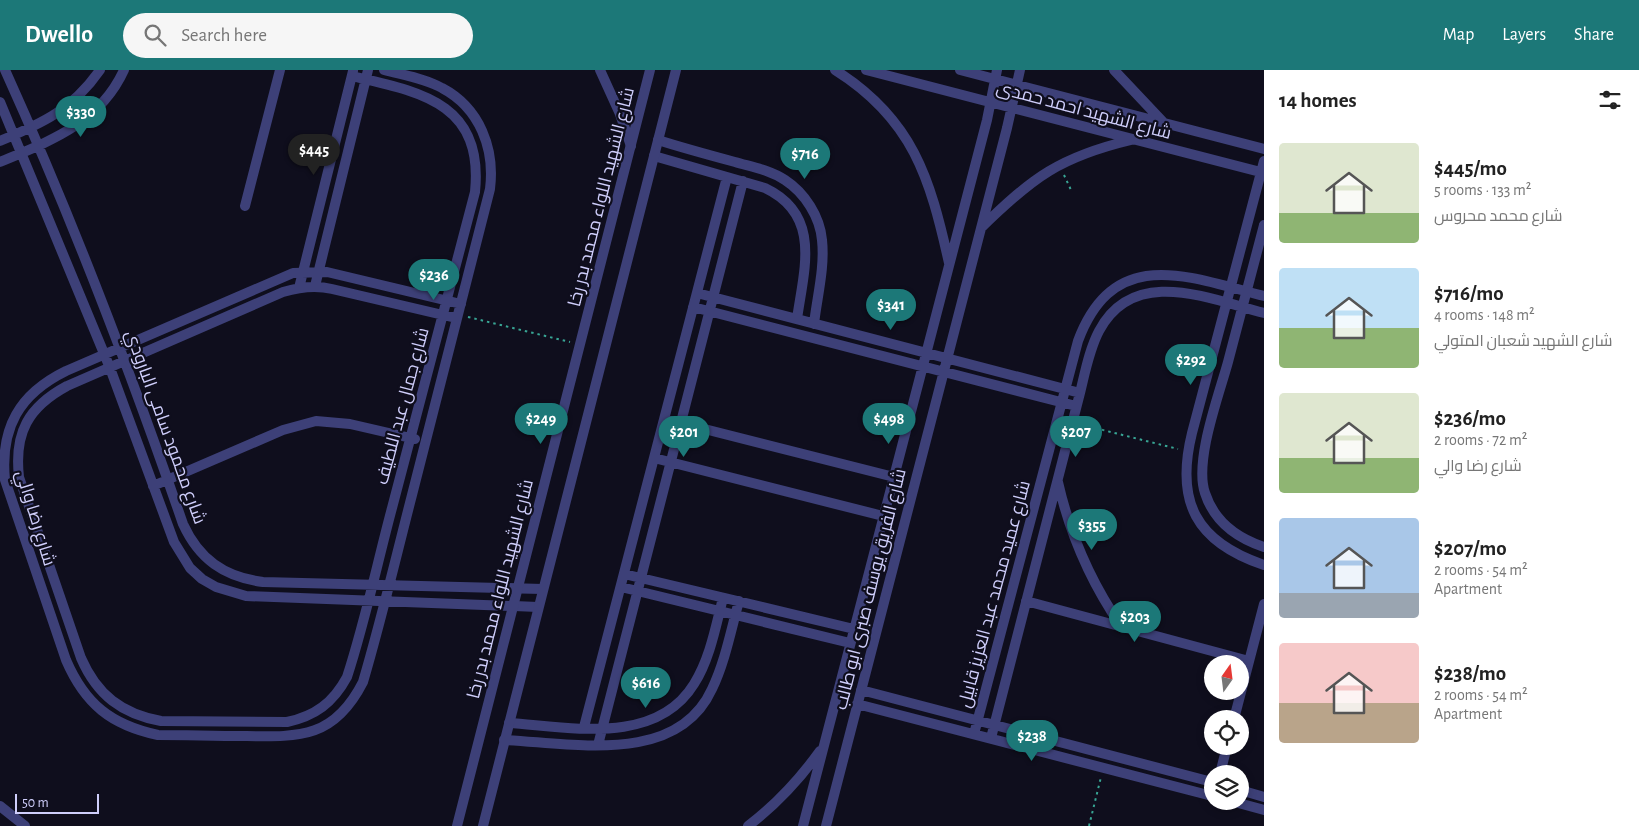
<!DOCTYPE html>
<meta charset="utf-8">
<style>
:root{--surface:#fff;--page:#f6f6f6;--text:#222;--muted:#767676;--accent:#1c7878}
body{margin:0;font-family:"Alegreya Sans",Cairo,sans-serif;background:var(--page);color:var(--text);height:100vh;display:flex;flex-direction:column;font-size:19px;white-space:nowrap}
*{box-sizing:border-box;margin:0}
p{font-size:16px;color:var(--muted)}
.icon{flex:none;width:28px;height:28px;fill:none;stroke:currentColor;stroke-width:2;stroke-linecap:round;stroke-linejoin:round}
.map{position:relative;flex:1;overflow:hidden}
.side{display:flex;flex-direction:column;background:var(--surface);width:375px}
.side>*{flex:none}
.needle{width:32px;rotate:14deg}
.fabs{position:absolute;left:1204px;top:585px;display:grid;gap:10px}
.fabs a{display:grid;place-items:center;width:45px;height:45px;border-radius:50%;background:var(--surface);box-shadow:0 2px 8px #0003;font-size:25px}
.scale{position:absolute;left:15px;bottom:12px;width:84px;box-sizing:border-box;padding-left:5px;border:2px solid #cfcefb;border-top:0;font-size:14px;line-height:18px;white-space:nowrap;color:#cfcefb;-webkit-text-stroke:4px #0f0e1d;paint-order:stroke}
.price{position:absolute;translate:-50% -42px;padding:0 11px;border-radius:18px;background:var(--accent);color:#fff;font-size:16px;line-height:32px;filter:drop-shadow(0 1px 2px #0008)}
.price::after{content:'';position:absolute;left:50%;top:30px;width:15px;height:11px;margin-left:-8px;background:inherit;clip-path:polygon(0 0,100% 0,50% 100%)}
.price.current{background:#222;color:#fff}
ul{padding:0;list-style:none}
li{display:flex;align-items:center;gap:15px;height:125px;padding:0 15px}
li span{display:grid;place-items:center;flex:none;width:140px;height:100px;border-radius:5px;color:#555}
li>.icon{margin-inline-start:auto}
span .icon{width:60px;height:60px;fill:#fffc;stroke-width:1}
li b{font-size:21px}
h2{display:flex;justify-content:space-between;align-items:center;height:60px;padding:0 15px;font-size:21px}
header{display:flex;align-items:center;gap:30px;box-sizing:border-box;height:70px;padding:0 25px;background:var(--accent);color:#fff}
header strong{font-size:24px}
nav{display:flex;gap:28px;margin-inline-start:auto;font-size:18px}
.search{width:350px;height:45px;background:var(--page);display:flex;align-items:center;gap:12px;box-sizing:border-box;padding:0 18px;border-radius:28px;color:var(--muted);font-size:19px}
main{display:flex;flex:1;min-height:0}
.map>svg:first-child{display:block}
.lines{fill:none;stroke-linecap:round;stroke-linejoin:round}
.path{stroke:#38a594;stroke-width:2;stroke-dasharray:2.5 4;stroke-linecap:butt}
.minor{stroke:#3d4078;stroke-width:10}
.tertiary{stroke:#3d4078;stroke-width:10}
.labels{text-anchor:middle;stroke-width:4.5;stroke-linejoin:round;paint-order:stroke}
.street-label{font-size:18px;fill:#cfcefb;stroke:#0f0e1d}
</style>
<header>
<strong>Dwello</strong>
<div class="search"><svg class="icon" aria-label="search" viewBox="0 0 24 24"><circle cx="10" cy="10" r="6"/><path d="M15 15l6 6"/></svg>Search here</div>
<nav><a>Map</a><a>Layers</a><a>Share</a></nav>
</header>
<main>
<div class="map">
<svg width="1264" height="756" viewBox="0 0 1264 756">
<rect width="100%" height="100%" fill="#0f0e1d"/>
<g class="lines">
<!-- path -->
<path class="path" d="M1064,105L1071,120
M468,247L570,272
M1083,355L1178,379
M1089,756L1101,707"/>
<!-- minor -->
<path class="minor" d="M5,0C72,148 130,300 183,454C199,489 224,507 263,512L543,519
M384,0C403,5 424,8 442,18C480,38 495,79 490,119C464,221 438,323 412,425C396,487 381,551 363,612C334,669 299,667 243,666C214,666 186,665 158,665C111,655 85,634 66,590L5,410C0,358 19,324 66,301L293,203L327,202L461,234
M600,0L620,44L631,76
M835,0C913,49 930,108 949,193
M866,0L1264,103
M960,0L1264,79
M1114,0L1163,52
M352,6C421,22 484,33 475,122C447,227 420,333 392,438C377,494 365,552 347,607C333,633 315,646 287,652L161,651C122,644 97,625 81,588L19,407C14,363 28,337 67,316L283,222C300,217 315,215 332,219L443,245L457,248
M0,32L110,298L174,472L190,498L202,509L216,517L246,526L538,537
M658,70C683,78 709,85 735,92C752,97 770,100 785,110C805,123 820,147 822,170C825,198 817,227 814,254
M0,71C43,53 73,39 100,0
M654,86L765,118C822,145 804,199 797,249
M1264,91L1192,363C1175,432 1196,472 1264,495
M0,92C50,71 100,53 124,0
M245,136L280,0
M1264,155C1252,201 1240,247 1228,292C1219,325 1194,391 1205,423C1214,451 1237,468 1264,477
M981,158C1033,107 1060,87 1131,70
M315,216L368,0
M299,218L353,1
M697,223L1080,323
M693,237L1076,336
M665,349L894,407
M654,388L883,446
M1058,412C1070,465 1090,511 1121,556
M153,416L283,360L316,351L350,354L415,369
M624,504L854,559
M621,517L850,573
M1026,531L1249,591
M861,620L1212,712
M857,634L1212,726
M1234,649L1264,534
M509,653C569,657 656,676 694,614C710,589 716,555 723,528
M584,657L727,107
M974,664L1078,271C1114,174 1189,207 1264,226
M991,668L1080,323C1085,303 1089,280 1099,261C1134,195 1209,229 1264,243
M504,670C572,673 677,696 712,619C725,592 731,560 739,531
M598,675L743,111
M1220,704L1227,676
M1240,720L1264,727
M1231,731L1264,740
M748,756C777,734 799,710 820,681
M803,756L987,50L997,0
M826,756L1007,58L1020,0"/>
<!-- tertiary -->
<path class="tertiary" d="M0,736L25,756
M457,756L650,0
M483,756L676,0"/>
</g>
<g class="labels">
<!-- street labels -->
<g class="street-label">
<text transform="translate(1084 40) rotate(15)" y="6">شارع الشهيد احمد حمدى</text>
<text transform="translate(601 127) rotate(-76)" y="6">شارع الشهيد اللواء محمد بدر رخا</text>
<text transform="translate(402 336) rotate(-75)" y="6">شارع جمال عبد اللطيف</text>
<text transform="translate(166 357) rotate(70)" y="6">شارع محمود سامى البارودي</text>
<text transform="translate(36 448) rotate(73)" y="6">شارع رضا والي</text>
<text transform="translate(500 519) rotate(-76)" y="6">شارع الشهيد اللواء محمد بدر رخا</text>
<text transform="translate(870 519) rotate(-76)" y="6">شارع الفريق يوسف صبرى ابو طالب</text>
<text transform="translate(994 524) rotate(-75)" y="6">شارع عميد محمد عبد العزيز قابيل</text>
</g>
</g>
</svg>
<div class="fabs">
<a><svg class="needle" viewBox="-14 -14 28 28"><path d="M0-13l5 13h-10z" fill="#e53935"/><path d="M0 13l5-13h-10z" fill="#767676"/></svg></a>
<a><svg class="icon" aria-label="locate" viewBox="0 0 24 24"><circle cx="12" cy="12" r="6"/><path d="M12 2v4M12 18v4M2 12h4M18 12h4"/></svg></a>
<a><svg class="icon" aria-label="layers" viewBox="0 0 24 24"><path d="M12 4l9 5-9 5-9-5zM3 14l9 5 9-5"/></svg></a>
</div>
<div class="scale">50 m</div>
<b class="price" style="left:81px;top:68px">$330</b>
<b class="price current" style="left:314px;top:106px">$445</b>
<b class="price" style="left:805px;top:110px">$716</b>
<b class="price" style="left:434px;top:231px">$236</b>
<b class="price" style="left:891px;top:261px">$341</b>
<b class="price" style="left:1191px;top:316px">$292</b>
<b class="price" style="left:541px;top:375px">$249</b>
<b class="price" style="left:889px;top:375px">$498</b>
<b class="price" style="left:684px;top:388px">$201</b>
<b class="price" style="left:1076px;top:388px">$207</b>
<b class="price" style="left:1092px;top:481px">$355</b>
<b class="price" style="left:1135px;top:573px">$203</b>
<b class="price" style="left:646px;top:639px">$616</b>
<b class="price" style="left:1032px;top:692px">$238</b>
</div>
<section class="side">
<h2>14 homes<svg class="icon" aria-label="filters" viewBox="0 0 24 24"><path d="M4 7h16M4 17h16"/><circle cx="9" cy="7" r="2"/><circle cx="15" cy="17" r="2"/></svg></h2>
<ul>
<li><span style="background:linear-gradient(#dfe7d0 70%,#8fb573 0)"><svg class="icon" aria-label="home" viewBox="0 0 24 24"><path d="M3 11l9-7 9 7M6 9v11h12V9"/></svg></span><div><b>$445/mo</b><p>5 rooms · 133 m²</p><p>شارع محمد محروس</p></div></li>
<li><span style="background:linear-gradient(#bfe0f5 60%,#8fb573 0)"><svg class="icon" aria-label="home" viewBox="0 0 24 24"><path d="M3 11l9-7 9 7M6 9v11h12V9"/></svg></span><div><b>$716/mo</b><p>4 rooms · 148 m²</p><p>شارع الشهيد شعبان المتولي</p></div></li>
<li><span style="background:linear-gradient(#dfe7d0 65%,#8fb573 0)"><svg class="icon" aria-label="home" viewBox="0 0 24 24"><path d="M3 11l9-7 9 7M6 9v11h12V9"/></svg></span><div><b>$236/mo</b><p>2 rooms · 72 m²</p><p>شارع رضا والي</p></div></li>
<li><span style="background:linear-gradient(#a9c7e8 75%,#9aa5b1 0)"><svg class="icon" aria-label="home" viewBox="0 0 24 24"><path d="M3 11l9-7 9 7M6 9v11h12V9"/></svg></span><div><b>$207/mo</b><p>2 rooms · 54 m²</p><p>Apartment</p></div></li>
<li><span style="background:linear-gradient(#f6c9c9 60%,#b9a48a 0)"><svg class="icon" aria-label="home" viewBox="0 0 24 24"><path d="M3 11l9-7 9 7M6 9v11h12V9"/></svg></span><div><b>$238/mo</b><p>2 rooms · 54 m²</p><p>Apartment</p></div></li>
</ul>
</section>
</main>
